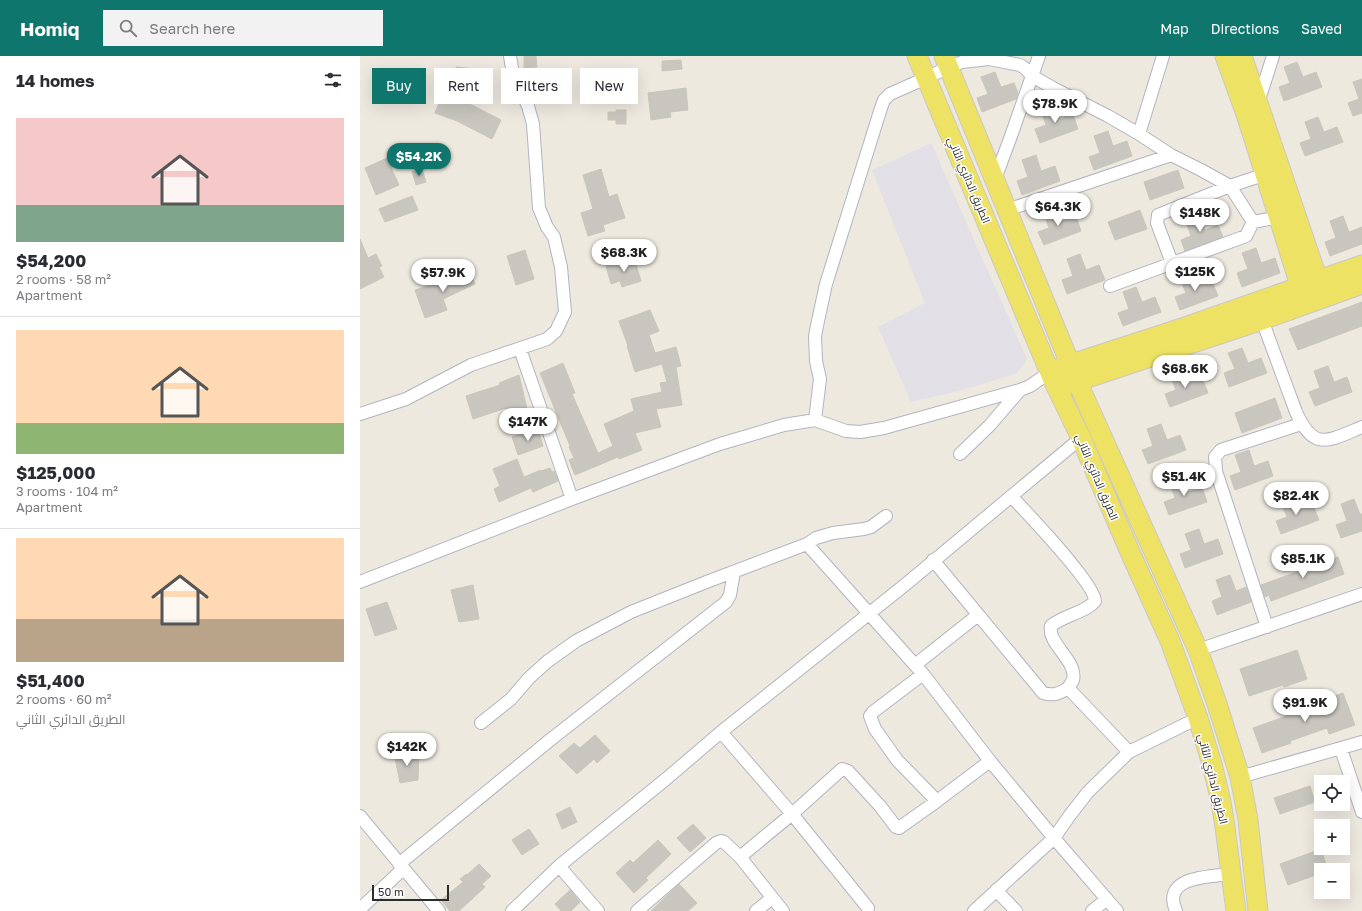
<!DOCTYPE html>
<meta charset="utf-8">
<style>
:root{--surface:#fff;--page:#f2f2f3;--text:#2b2b33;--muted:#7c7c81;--line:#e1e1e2;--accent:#0f766e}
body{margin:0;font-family:"Golos Text",Cairo,sans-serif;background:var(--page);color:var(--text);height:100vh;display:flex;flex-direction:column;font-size:15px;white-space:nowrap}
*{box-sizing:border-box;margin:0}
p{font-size:13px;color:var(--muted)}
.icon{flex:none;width:22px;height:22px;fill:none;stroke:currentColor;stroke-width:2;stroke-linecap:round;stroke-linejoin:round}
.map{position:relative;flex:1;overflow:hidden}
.drawer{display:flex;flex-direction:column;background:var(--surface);width:360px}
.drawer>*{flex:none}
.top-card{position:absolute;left:12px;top:12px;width:380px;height:36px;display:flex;gap:8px}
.buttons{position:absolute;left:954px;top:719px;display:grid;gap:8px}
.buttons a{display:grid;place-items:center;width:36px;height:36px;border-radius:0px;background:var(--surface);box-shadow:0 4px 16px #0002;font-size:20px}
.scale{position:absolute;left:12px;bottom:10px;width:77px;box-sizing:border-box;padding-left:4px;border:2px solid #2c2c2c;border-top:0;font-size:11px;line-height:14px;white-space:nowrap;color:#2c2c2c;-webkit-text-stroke:3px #fff;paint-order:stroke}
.price{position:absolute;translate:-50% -34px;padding:0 9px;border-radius:14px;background:#fff;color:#222;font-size:13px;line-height:26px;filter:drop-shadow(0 1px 2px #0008)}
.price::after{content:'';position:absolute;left:50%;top:24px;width:12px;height:9px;margin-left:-6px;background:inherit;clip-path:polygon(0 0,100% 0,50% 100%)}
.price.current{background:var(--accent);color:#fff}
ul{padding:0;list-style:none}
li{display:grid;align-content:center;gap:8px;height:212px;padding:0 16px}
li+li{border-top:1px solid var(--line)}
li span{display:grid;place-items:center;height:124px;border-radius:0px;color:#555}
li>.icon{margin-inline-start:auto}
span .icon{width:72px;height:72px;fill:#fffc;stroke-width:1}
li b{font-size:17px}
h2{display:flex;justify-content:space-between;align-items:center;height:48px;padding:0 16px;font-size:17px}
.tag{padding:0 14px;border-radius:0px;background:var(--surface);box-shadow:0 4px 16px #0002;font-size:14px;line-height:36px}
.tag.current{background:var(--accent);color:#fff}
header{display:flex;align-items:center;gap:24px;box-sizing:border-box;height:56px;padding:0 20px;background:var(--accent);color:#fff}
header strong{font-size:19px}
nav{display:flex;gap:22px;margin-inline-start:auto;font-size:14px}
.search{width:280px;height:36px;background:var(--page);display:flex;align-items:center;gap:10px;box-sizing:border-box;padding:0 14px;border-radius:0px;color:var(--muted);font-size:15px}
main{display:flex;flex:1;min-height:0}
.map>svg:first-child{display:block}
.industrial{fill:#e2dfe6}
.building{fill:#c9c6bf;stroke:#c9c6b9}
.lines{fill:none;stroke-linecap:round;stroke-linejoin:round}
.street-casing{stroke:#b2b3bf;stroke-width:14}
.primary-casing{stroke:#c8c8c8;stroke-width:21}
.street{stroke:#fff;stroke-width:12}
.primary{stroke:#eee264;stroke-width:19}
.labels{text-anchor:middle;stroke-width:3;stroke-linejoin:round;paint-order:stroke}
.street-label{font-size:11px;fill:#2c2c2c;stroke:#fff}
</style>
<header>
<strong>Homiq</strong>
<div class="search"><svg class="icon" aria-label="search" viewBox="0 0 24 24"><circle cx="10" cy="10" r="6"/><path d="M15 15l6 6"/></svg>Search here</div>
<nav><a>Map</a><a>Directions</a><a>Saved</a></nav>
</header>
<main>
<section class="drawer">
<h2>14 homes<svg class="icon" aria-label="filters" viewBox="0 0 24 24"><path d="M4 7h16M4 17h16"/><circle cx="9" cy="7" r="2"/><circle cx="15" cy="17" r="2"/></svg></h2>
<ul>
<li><span style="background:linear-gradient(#f6c9c9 70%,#7fa58c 0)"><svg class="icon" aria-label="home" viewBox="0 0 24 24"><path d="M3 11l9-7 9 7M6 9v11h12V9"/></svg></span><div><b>$54,200</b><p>2 rooms · 58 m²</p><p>Apartment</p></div></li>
<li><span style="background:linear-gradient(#ffd9b3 75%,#8fb573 0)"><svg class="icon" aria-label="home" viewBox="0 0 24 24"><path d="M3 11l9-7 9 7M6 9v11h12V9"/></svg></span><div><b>$125,000</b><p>3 rooms · 104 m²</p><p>Apartment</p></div></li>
<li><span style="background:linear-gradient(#ffd9b3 65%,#b9a48a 0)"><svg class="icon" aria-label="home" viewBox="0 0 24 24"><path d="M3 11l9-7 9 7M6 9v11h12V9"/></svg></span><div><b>$51,400</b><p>2 rooms · 60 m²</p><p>الطريق الدائري الثاني</p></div></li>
</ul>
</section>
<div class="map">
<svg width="1002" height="855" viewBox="0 0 1002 855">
<rect width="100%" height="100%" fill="#eee9df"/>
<!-- industrial -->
<path class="industrial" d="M571,87L667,303L657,317L599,335L551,346L518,271L565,247L512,114Z"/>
<!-- building -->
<path class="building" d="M164,0H176L177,11L164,12Z
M321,4L322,13L302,15V5Z
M937,6L943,21L956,16L962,31L924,45L919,31L930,27L924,11Z
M96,11L126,14L123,33L109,31L104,45L141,64L132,83L97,65L75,57L86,29L94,32Z
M46,14L63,21L53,45L29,36L35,21L42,24Z
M635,16L641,31L654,27L658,37L656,43L622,56L617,42L628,38L621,21Z
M1002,23V57L993,60L988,47L999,43L993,26Z
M326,32L328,54L310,56L311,61L291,64L288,37Z
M694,47L700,63L713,58L718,73L680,87L675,73L686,69L680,52Z
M256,54H266V68H256V64H248V56H256Z
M958,61L964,76L977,71L983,86L945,100L940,87L951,83L945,66Z
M748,75L753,90L767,85L772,100L734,114L729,101L740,97L734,80Z
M676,99L681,115L695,110L700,125L662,139L657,125L668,121L662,104Z
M27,102L39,129L16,139L5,112Z
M62,113L66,126L56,129L52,116Z
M241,113L249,141L257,138L265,162L243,169L245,175L228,180L221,157L233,153L223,119Z
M818,114L824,132L790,144L784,126Z
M52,140L58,154L25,166L19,153Z
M697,150L703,165L716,160L721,175L684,189L678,176L689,172L683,155Z
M780,154L787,173L755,184L748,166Z
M839,158L845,174L858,169L863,181L825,195L821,184L831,180L825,163Z
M983,160L989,176L1002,171V188L970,200L965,186L976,182L970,165Z
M0,183L8,202L16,198L22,210L19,211L24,221L0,233Z
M896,192L901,207L915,202L920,217L882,231L877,217L888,213L882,197Z
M165,194L174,223L156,229L147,200Z
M720,198L726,214L739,209L745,224L707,238L702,224L713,220L707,203Z
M274,202L281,225L262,231L260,225L251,228L246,210Z
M108,212L115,228L83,243L87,254L65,262L55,234L87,224L86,223Z
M833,215L839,230L852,225L858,240L820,254L815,241L826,237L819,220Z
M776,231L782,246L795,241L801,256L763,270L758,257L769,253L763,236Z
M1002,246V270L938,294L929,273Z
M290,254L299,275L289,279L295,297L316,291L321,310L316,311L322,349L296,353L301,371L275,377L282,394L259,403L258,401L215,419L209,404L214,402L209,391L210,390L180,317L203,307L215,337L212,338L238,397L253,390L244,368L274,355L271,343L302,336L300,327L307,326L302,308L275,316L267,290H268L259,265Z
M882,292L888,307L901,302L907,317L869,331L864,317L875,313L868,297Z
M968,310L974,326L987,321L992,336L955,350L949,336L960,332L954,315Z
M823,312L829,327L842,322L848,337L810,351L805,338L816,334L809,317Z
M159,319L167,353L147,358L146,352L113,363L106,340L140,329L139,327Z
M915,342L922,362L882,377L875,357Z
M801,368L807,384L820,379L826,394L788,408L782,394L793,390L787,373Z
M178,373L183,390L158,399L152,381Z
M889,394L894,410L908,405L913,420L875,434L870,420L881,416L875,399Z
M157,403L164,421L181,414V415L190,412L192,416L194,415L198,425L173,436L171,432L139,446L134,433L140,430L133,413Z
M822,420L828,436L842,431L847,446L809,459L804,446L815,442L809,425Z
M934,439L940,454L953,449L959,464L921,478L916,465L927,461L920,444Z
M994,443L1000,458H1002V475L981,482L976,469L987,465L981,448Z
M839,473L844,488L858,483L863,498L825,512L820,498L831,494L825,478Z
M978,501L984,518L911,545L909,539L905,541L901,529Z
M870,519L876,535L886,531L891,546L857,559L852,545L862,541L856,524Z
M113,529L119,563L99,566L91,534Z
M27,546L37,573L15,580L6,553Z
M937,594L947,623L924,631L923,629L889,640L880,613Z
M983,637L995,669L969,678L967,672L930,685L931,687L902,697L893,672L932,658L931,655Z
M235,679L250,695L237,707L234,703L217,718L199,700L214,687L220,692Z
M34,697H59L58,724L40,727Z
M950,730L955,746L920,758L914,742Z
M210,751L217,766L202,773L196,758Z
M333,768L346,782L330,796L317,782Z
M169,773L179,788L162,799L152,784Z
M298,784L311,798L286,822L288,824L274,837L256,817L270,804L273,807Z
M961,793L968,814H961V817L928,829L920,808Z
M119,808L131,820L122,828L125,831L99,855H90L81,844L103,826L100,823L106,818L107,819Z
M319,828L337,847L328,855H291Z
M210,834L220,846L211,855H201L195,848Z"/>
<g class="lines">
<defs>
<path id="street" d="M898,47L913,0
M779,78L803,0
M635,123L651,80L679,0
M647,154L811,99
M812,207L797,167L798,159L870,130L906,118
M750,230L886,180L893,166
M902,264L936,356C954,396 968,385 1002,371
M160,293L212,443
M0,358L46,343L111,309L187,283L196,275L205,256L201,211L194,181L187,171L179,152L173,68L168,50L153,18L150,0
M455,364L460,323L456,305L455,280L458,265L466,228L521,52L524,44L530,38L566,22L589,11L602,6L629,3L660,9L666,13L672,20L695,33L748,60L779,78L811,99L841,114L870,130L893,166L920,161
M600,398L630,369L660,334
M651,440C666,456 735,528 735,545C727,556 702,560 691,570C687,588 718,605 713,624C712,627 709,630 708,632
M447,488L563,618L630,705L694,782L757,855
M573,504L683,637C693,640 699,638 708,632L769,696
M0,526L212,443L360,388L424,369L455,364L486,375L500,376L524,372L660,334L670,330L690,316
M907,571L856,415L855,401L861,394L941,368
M838,594L1002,538
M555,609L618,559
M563,618L513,656L510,660L515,673L537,704L577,745
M121,667L151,643L169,622L188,605L216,585L271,556L349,525L447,488L456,482L473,477L504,473L511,471L526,460
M361,676L432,758L508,852
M981,693L1002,756
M880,721L1002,686
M0,760L79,855
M380,801L432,758L482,713L488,715L520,750L536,771L539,772L577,745L630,705
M39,808L190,684L366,546L370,539L374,516
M199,810L238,855
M636,834L656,855
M0,853L43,813
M152,855L199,810L306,723L361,676L546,528L721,382
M277,855L356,787L361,785L364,786L380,801L423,855
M396,855L412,842
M614,855L694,782L710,759L728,736L769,696L838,662
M732,855L747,843
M816,855C801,820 849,821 871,818"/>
<path id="primary" d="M557,0L693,324L721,382L770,496L810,585L838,662L852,708L861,746L865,771L876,855
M584,0L717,325L838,594L857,648L880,721L888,764L898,855
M865,0L887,61L944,242
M882,0L962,236
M699,312L825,271L1002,209
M706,329L902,264L1002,228"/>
</defs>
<!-- street casing -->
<use href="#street" class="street-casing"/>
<!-- primary casing -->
<use href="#primary" class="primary-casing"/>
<!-- street -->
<use href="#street" class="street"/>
<!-- primary -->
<use href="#primary" class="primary"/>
</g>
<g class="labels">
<!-- street labels -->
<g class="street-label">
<text transform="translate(609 124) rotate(67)" y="4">الطريق الدائري الثاني</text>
<text transform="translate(737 421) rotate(67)" y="4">الطريق الدائري الثاني</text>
<text transform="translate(853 723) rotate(76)" y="4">الطريق الدائري الثاني</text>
</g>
</g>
</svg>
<div class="buttons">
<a><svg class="icon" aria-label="locate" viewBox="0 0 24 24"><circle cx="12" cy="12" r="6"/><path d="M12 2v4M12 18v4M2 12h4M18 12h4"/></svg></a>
<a>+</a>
<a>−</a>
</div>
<div class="scale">50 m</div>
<b class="price" style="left:695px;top:68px">$78.9K</b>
<b class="price current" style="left:59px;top:121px">$54.2K</b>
<b class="price" style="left:698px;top:171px">$64.3K</b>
<b class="price" style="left:840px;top:177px">$148K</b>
<b class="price" style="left:264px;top:217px">$68.3K</b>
<b class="price" style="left:835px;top:236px">$125K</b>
<b class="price" style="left:83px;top:237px">$57.9K</b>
<b class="price" style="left:825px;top:333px">$68.6K</b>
<b class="price" style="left:168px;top:386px">$147K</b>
<b class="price" style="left:824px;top:441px">$51.4K</b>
<b class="price" style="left:936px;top:460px">$82.4K</b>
<b class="price" style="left:943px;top:523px">$85.1K</b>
<b class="price" style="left:945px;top:667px">$91.9K</b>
<b class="price" style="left:47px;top:711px">$142K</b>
<div class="top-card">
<a class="tag current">Buy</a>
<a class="tag">Rent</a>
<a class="tag">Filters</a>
<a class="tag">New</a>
</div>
</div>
</main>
